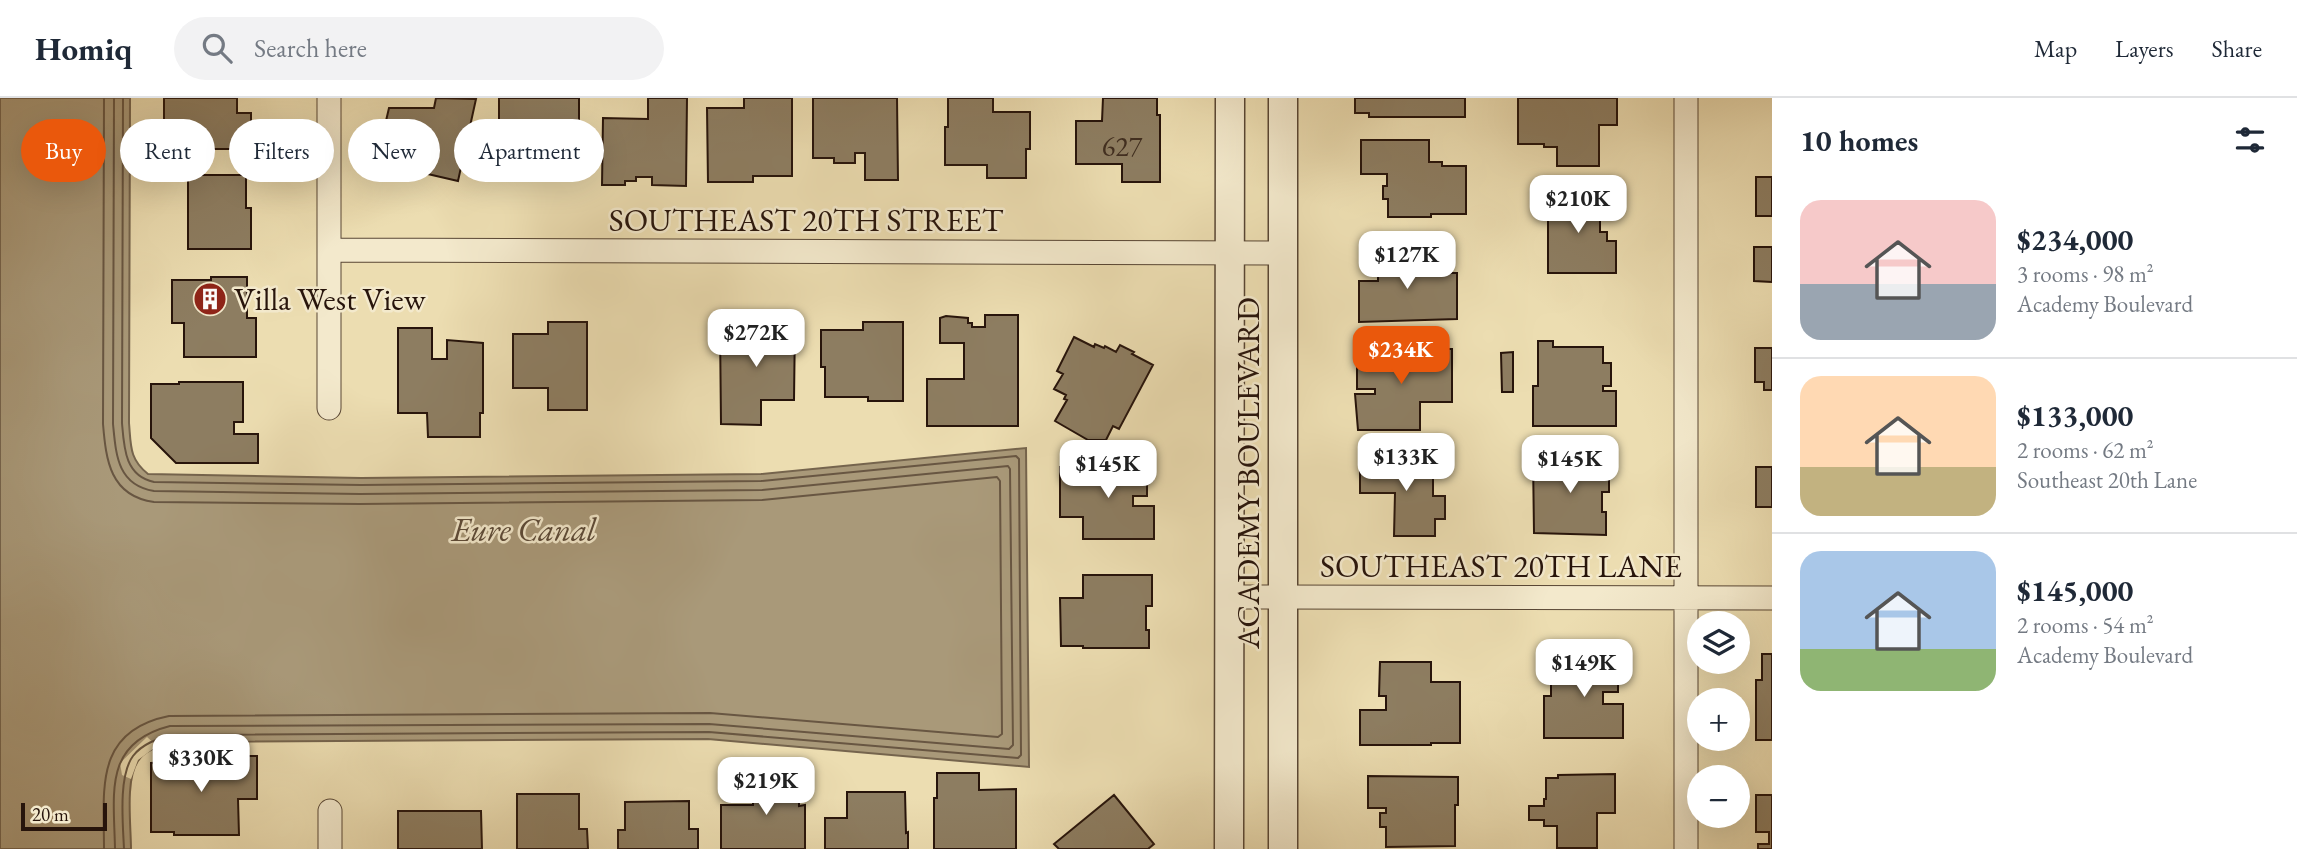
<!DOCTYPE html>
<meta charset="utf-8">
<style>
:root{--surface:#fff;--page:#f2f2f3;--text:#1f2937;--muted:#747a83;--line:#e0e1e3;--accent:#ea580c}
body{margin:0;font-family:"EB Garamond",serif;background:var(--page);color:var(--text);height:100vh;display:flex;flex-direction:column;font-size:26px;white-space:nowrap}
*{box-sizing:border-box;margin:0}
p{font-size:23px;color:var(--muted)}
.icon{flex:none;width:38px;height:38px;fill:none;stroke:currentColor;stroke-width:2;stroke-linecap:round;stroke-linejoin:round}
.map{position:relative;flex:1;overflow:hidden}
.drawer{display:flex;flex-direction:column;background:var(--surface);width:525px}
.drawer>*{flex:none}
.guide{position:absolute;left:21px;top:21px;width:665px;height:63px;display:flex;gap:14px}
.buttons{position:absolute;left:1687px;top:513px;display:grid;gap:14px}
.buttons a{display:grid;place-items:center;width:63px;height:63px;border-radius:50%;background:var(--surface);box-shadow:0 7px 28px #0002;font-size:35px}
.scale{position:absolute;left:21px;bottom:18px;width:86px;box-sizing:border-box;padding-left:7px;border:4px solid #27140b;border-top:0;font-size:19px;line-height:24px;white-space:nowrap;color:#27140b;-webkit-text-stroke:5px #f3e9cc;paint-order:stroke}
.price{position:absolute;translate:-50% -60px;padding:0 16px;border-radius:14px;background:#fff;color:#222;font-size:23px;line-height:46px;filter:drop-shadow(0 2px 4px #0008)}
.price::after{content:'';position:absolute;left:50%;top:42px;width:21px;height:16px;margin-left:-10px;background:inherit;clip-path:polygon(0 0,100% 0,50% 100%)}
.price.current{background:var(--accent);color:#fff}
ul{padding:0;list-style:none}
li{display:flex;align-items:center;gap:21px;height:175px;padding:0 28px}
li+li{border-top:2px solid var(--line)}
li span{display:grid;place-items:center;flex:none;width:196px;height:140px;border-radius:21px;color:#555}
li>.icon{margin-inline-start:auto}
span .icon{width:84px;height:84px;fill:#fffc;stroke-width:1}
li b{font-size:30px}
h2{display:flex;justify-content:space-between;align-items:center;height:84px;padding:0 28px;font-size:30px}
.chip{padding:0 24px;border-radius:32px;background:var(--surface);box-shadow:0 7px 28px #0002;font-size:24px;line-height:63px}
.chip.current{background:var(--accent);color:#fff}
header{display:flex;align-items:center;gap:42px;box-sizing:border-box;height:98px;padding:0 35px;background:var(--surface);border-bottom:2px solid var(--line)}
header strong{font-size:33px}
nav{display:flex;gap:38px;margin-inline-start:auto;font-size:24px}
.search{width:490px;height:63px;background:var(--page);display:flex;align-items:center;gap:18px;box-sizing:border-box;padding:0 24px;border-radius:38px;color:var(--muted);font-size:26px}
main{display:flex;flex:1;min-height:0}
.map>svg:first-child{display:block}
.water{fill:#a99979;stroke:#75644d;stroke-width:2}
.pier{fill:#ecddb1}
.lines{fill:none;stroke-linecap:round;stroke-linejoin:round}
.shore{stroke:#685642;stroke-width:2}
.building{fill:#8d7d61;stroke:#27140b;stroke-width:2}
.minor-casing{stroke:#584634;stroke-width:25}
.tertiary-casing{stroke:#584634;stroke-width:31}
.minor{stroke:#f3e9cc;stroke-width:23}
.tertiary{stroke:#f3e9cc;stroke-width:28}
.labels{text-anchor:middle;stroke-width:5;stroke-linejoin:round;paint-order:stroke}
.number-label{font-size:28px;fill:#402e20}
.street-label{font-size:32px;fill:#27140b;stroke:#f3e9cc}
.poi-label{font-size:32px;fill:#27140b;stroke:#f3e9cc;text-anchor:start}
.water-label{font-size:33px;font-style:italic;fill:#5b4937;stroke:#f3e9cc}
</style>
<header>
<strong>Homiq</strong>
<div class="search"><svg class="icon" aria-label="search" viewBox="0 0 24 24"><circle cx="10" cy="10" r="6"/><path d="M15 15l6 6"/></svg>Search here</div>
<nav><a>Map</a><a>Layers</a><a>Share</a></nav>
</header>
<main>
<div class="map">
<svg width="1772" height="751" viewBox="0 0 1772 751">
<rect width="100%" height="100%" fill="#ecddb1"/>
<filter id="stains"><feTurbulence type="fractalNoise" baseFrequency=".00286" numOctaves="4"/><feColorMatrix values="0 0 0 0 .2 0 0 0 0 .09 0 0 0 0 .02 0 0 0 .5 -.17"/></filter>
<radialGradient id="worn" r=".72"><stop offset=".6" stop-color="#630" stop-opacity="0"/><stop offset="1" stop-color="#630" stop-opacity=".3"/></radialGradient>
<!-- water -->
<path class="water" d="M0,0H130L129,325C131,347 129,361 148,376L361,380L761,376L1026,350L1029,669L708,641L172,644C160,648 145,652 138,663C125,681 131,728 131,751H0Z"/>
<!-- pier -->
<path class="pier" d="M147,639L157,648L138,662L131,681L122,677L120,665Z"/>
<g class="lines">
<!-- shore -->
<path class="shore" d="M104,0L103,326C106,362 110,398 154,404L360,406L762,402L997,379L1000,383L1002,636L998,639L710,615L169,618C94,633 104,691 104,751
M114,0L113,326C116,356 117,387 154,393L360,396L762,392L1008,368L1010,371L1013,647L1009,651L709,626L170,628C103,645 114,695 115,751
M123,0L122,325C124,350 125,378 154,384L361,387L761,383L1016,358L1019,361L1021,657L1018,660L709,634L171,637C157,641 142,646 133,658C118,678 123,727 124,751"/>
</g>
<!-- building -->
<path class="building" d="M164,0H237V15H251V51H189V47H164Z
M436,0L476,1L458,83L419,74L421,67L378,57L389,10H434Z
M499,0H579V74H559V69H543V76H532V82H499Z
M648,0H687L686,88L652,87V79H636V83H625V87H602L603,20L648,21Z
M744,0H792V78H753V84H708L707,10H744Z
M813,0H897L898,82H865V55H855V65H834V60H813Z
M948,0H993V14H1030V51H1026V80H987V67H945V29H948Z
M1103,0H1157V17H1160V84H1122V66H1076V23H1102Z
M1355,0H1465V19H1369V15H1355Z
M1518,0H1617V27H1599V68H1557V49H1544V46H1518Z
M1361,42H1429V64H1442V68H1466V116H1431V119H1388V101H1383V88H1387V76H1361Z
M188,77H246V110H251V151H188Z
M1756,79H1772V118H1756Z
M1548,93H1600V134H1607V143H1616V175H1548Z
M1754,149H1772V184L1754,183Z
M1378,150H1417V172H1432V175H1457V221L1359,224V183H1378Z
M211,179H247V220H256V259H184V225H172V182H211Z
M985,217H1018V328H927V281H964V245H940V220L946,218L968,220V225H972V229H985Z
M753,223H795L794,302H761V327L721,326L720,229H753Z
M548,224H587V312H548V290H513V236H548Z
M863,224H903V303H868V299H825V269H821V232H863Z
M398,230H432V261H447V242L483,245V315H480V339H428L427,315H398Z
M1074,239L1094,249L1095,246L1104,250L1105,248L1116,254L1120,247L1134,254L1132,256L1153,267L1119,331L1113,328L1106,342H1088L1055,323L1067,302L1064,301L1066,297L1054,291L1063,276L1057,273Z
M1538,243H1553V249H1603V265H1611V288H1603V293H1616V328H1533V288H1538Z
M1755,250H1772V292H1764V284H1755Z
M1357,251H1452V304H1420V332H1358L1355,296H1375V291H1357Z
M1513,254V294H1502L1501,255Z
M179,284H243V324H234V336H258V365H176L151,340V286H179Z
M1533,359H1609V394H1602V414H1606V437L1534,435Z
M1360,362H1433V398H1445V421H1435V438H1394L1395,395H1360Z
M1084,366H1147L1153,373V382L1147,387V398H1133V408H1154V441H1083V419H1060V369Z
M1756,369H1772V409H1756Z
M1083,477H1152V508H1146V532H1149V550H1083V548H1061L1060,500H1083Z
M1566,556H1618V594H1603V606H1623V640H1544V598H1551V569H1566Z
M1762,556H1772V642H1756V582H1762Z
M1380,564H1431V584H1460V645H1431V647H1360V612H1386V598H1379Z
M174,658H257V701H238L239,737H174V734H151V665L174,664Z
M937,675H979V692L1016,691V751H934V700H937Z
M1615,676V715H1597V750H1557V728H1544V722H1529V708H1544V701H1546V680H1558V677Z
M753,678H799V708L805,707V751H721V707H753Z
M1368,678L1458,679V707H1455V748L1386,749V729H1380V715H1386V710H1368Z
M847,694H905L906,735L908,734V751H825V720H847Z
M517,696H579V731H587L588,751H517Z
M1114,697L1154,746L1148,751H1059L1054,746Z
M1756,697H1772V751H1758V746H1769V734H1756Z
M689,703V731H698V751H618V732H625V704Z
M398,713H481L482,751H398Z"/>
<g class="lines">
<defs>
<path id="minor" d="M329,0V310
M1686,0V751
M329,152L1283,155
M1229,499L1772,500
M330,713V751"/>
<path id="tertiary" d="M1229,751L1230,0
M1283,751V0"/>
</defs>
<!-- minor casing -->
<use href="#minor" class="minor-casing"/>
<!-- tertiary casing -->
<use href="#tertiary" class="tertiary-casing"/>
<!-- minor -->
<use href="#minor" class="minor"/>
<!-- tertiary -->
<use href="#tertiary" class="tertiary"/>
</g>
<!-- icons -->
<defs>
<symbol id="building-disc" viewBox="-11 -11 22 22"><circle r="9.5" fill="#8f2418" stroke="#f3e9cc"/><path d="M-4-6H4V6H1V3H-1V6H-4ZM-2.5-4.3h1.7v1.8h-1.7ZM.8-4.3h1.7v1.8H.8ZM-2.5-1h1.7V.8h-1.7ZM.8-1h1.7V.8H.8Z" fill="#fff"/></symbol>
</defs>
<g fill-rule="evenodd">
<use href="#building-disc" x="191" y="182" width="38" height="38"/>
</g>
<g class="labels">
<!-- number labels -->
<g class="number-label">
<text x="1122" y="58">627</text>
</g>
<!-- street labels -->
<g class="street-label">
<text x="806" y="133">SOUTHEAST 20TH STREET</text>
<text transform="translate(1248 375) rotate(-90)" y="11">ACADEMY BOULEVARD</text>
<text x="1501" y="479">SOUTHEAST 20TH LANE</text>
</g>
<!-- poi labels -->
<g class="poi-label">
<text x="234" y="212">Villa West View</text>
</g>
<!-- water labels -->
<g class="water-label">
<text x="524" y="443">Eure Canal</text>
</g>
</g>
<rect width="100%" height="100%" filter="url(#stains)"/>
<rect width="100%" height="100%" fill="url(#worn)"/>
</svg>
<div class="buttons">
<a><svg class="icon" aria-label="layers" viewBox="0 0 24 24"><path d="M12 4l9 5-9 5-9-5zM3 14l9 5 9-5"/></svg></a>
<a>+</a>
<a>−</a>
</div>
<div class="scale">20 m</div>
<b class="price" style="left:1578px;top:137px">$210K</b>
<b class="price" style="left:1407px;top:193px">$127K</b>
<b class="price" style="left:756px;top:271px">$272K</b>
<b class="price current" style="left:1401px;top:288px">$234K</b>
<b class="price" style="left:1406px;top:395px">$133K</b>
<b class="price" style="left:1570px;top:397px">$145K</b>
<b class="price" style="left:1108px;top:402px">$145K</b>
<b class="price" style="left:1584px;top:601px">$149K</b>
<b class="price" style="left:201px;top:696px">$330K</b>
<b class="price" style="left:766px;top:719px">$219K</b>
<div class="guide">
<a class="chip current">Buy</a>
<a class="chip">Rent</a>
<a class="chip">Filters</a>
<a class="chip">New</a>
<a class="chip">Apartment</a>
</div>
</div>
<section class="drawer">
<h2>10 homes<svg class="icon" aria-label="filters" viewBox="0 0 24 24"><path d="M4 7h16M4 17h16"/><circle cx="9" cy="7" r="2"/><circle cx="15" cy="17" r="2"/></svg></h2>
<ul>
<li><span style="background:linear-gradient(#f6c9c9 60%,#9aa5b1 0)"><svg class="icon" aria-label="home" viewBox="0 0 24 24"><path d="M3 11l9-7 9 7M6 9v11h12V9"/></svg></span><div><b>$234,000</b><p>3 rooms · 98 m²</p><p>Academy Boulevard</p></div></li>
<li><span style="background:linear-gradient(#ffd9b3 65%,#c2b280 0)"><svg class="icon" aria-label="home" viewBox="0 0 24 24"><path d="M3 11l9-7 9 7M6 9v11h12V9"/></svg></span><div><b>$133,000</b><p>2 rooms · 62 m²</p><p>Southeast 20th Lane</p></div></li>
<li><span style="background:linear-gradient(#a9c7e8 70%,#8fb573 0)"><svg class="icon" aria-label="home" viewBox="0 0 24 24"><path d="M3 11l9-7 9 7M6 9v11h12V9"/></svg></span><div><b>$145,000</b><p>2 rooms · 54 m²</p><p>Academy Boulevard</p></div></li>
</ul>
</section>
</main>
